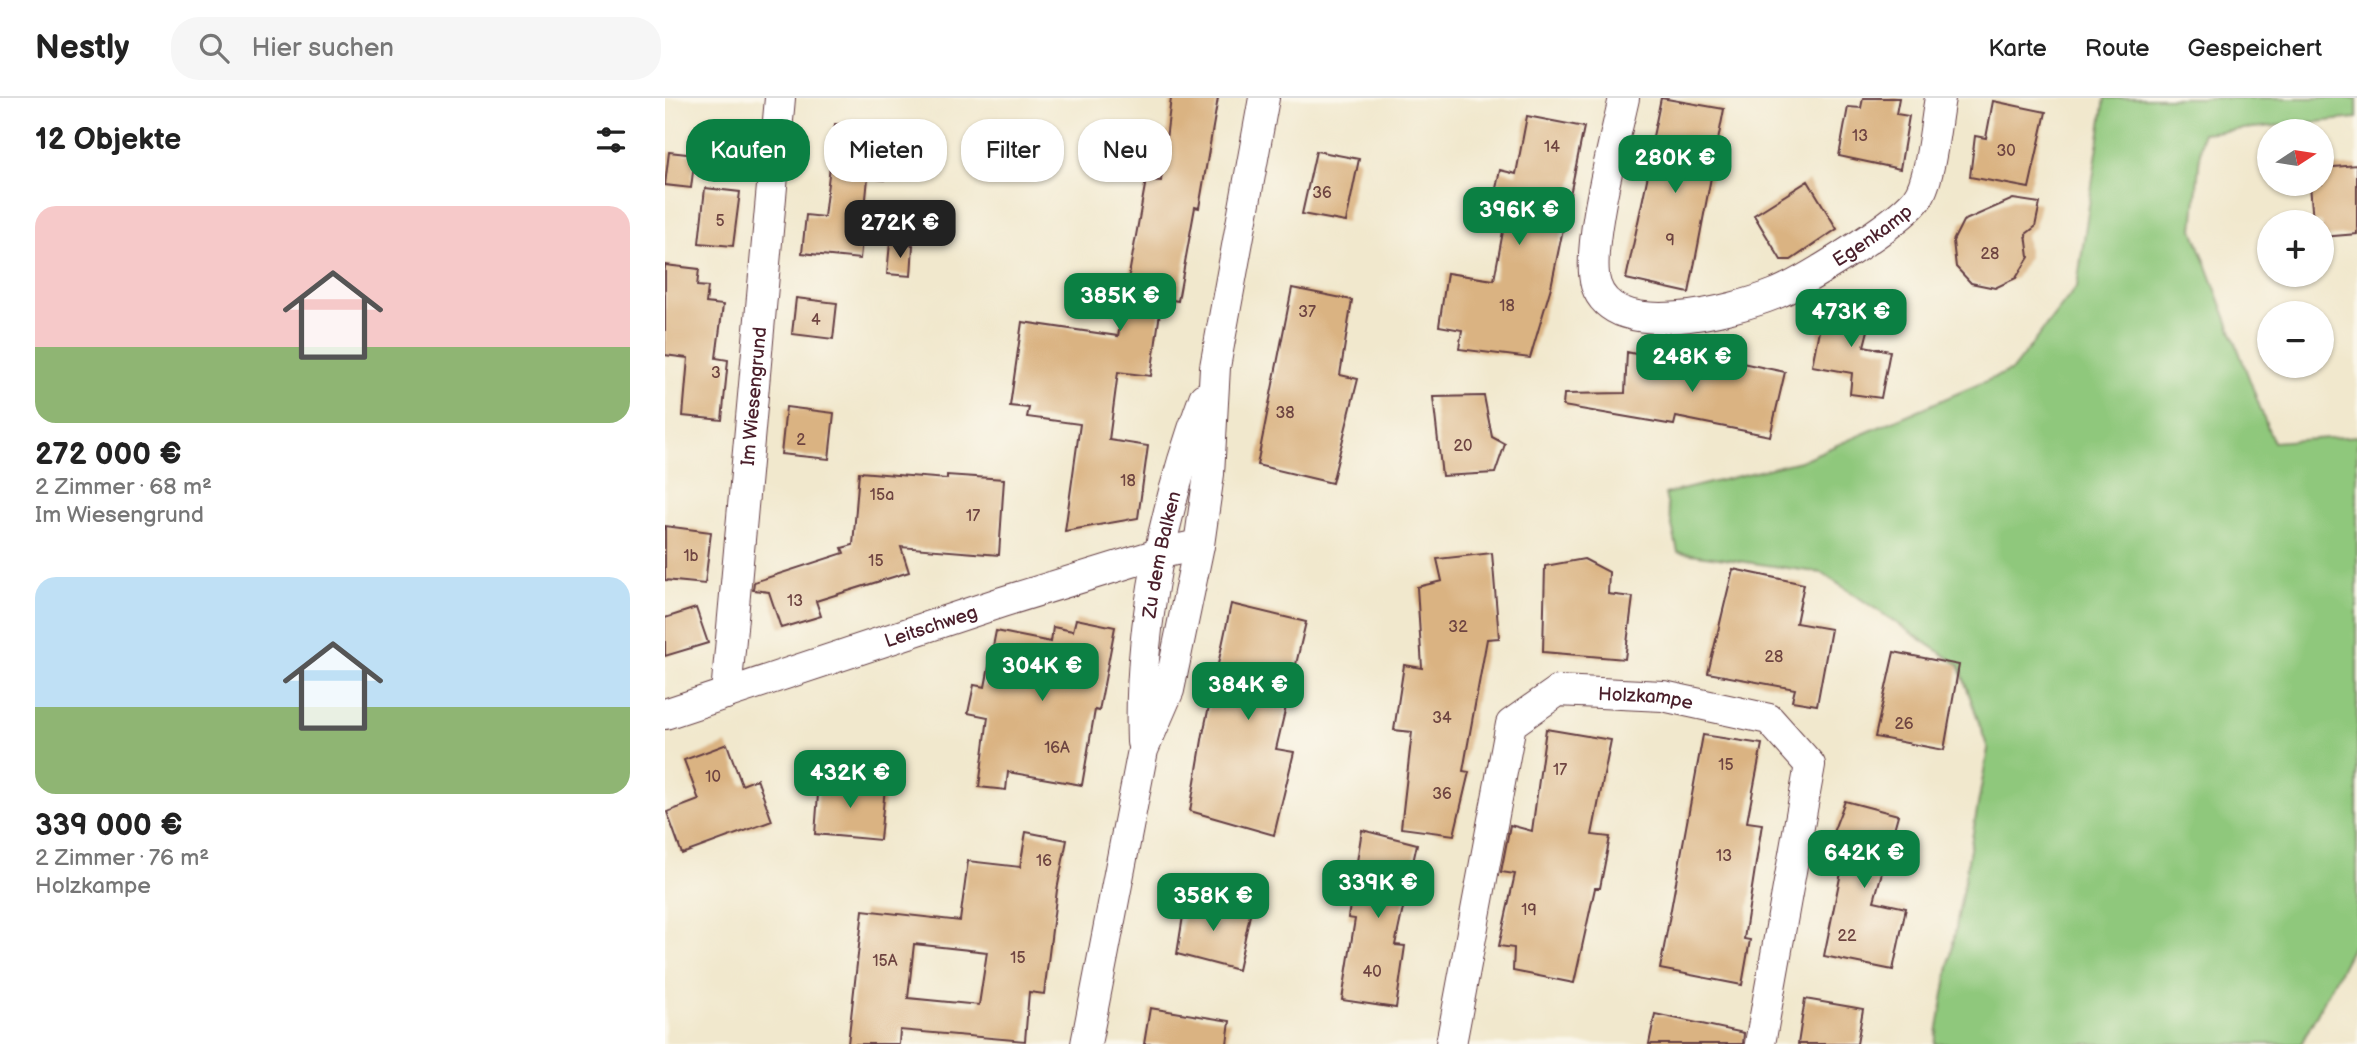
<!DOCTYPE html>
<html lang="de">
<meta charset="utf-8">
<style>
:root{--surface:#fff;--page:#f6f6f6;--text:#222;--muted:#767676;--line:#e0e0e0;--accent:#0b8043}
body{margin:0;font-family:"Balsamiq Sans",sans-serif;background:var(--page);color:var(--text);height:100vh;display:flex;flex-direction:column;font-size:26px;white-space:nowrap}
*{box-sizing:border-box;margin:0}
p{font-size:23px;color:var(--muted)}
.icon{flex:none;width:38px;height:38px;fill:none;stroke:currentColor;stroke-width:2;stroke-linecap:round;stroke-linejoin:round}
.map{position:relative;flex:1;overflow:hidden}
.drawer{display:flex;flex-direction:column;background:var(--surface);width:665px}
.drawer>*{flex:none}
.hud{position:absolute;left:21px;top:21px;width:665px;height:63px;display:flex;gap:14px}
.needle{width:46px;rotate:78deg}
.tools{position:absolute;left:1592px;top:21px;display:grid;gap:14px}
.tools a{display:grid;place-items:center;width:77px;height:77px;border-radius:50%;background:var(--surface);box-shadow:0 2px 5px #0004;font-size:35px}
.price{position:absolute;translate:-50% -60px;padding:0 16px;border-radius:14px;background:var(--accent);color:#fff;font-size:23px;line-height:46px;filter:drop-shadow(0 2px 4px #0008)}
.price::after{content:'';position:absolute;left:50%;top:42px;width:21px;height:16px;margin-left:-10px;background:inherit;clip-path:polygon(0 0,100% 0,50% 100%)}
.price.selected{background:#222;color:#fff}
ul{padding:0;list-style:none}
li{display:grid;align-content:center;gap:14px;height:371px;padding:0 35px}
li span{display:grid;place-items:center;height:217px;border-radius:21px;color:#555}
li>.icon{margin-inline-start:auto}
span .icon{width:126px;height:126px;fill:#fffc;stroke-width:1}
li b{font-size:30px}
h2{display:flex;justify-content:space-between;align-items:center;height:84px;padding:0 35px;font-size:30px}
.pill{padding:0 24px;border-radius:28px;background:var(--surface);box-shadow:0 2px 5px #0004;font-size:24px;line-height:63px}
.pill.selected{background:var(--accent);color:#fff}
header{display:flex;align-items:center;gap:42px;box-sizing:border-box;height:98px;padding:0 35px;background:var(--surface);border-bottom:2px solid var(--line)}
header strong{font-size:33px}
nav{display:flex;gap:38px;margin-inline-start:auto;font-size:24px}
.search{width:490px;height:63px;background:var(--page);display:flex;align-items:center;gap:18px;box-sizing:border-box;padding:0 24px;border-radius:28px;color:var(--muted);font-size:26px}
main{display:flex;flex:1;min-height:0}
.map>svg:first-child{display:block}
.green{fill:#8fc87c;stroke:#6c7454;stroke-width:2}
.building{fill:#dab382;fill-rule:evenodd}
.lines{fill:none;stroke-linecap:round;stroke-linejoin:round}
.minor-casing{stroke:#633d43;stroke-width:32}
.minor{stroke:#fff;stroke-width:30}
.labels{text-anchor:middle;stroke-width:5;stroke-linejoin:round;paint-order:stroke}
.number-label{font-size:16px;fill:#6e4441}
.street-label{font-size:19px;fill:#4a1f2b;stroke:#fbf7ec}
</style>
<header>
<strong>Nestly</strong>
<div class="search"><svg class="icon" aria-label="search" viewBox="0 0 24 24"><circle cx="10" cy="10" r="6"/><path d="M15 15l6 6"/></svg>Hier suchen</div>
<nav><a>Karte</a><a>Route</a><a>Gespeichert</a></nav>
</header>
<main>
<section class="drawer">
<h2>12 Objekte<svg class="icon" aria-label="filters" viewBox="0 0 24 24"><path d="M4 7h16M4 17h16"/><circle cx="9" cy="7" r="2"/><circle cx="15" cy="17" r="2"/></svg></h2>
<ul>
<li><span style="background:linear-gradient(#f6c9c9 65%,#8fb573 0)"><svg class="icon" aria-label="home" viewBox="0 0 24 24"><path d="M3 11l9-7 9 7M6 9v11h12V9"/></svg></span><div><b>272 000 €</b><p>2 Zimmer · 68 m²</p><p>Im Wiesengrund</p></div></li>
<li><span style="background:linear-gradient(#bfe0f5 60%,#8fb573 0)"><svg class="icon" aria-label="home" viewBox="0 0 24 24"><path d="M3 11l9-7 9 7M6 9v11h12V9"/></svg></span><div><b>339 000 €</b><p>2 Zimmer · 76 m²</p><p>Holzkampe</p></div></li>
</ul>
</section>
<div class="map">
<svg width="1692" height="946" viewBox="0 0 1692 946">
<rect width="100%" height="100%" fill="#fbf7ec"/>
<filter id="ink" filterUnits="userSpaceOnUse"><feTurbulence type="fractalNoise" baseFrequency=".0143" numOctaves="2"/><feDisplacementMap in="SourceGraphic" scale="14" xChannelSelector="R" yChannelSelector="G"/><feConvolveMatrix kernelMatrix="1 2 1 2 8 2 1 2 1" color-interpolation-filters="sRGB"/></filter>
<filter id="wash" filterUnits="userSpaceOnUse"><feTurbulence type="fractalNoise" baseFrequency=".00686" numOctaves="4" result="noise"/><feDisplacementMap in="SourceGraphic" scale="28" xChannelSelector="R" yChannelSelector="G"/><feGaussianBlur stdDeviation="1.57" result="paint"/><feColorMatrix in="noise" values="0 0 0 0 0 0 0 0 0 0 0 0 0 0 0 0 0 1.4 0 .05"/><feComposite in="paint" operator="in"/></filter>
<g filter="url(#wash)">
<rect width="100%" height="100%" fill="#f1e8cd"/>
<!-- green -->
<path class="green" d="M1440,0H1692V20L1537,35L1528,131L1608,344L1692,338V840L1636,946H1270L1323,651L1294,567L1157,475L1013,454L1000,396L1135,363L1347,272L1412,188Z"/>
<g id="blocks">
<!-- building -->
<path class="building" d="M506,0H553L534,110L530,109L513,203L497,200L486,278L453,274L444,342L483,348L473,420L400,433L415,326L362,319L364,310L345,308L357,224L453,238L481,82L496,83Z
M996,0L1059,11L1024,195L961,181L988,53H985Z
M1198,0H1234L1231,16L1244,18L1235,71L1174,58L1183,9L1196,10Z
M1328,3L1381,14L1364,90L1305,79L1310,38L1321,40Z
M862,18L919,29L886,189L865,260L794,251L797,232L774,228L782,175L829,182L842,112L827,109L835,72L851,76Z
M170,26L226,33L220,82L203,80L195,161L137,155L141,117L159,119Z
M651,53L694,61L681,124L637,116Z
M4,54L30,57L26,90L0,87Z
M1692,67V136L1657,139V124H1648L1645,86H1657V70Z
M1143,83L1172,131L1126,162H1116L1089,117Z
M40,90L75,94L68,148L34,145Z
M1348,101L1375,105L1370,129L1361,136L1364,159L1351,180L1330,190L1306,185L1291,169L1288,143L1298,123Z
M225,145L248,147L246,178L222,176Z
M0,167L34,171L32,188L43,189L41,205L58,207L51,260L63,262L57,322L18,318L23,260L0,257Z
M627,190L687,202L675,277L693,281L667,385L592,367Z
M131,200L172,205L168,241L127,236Z
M1159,206L1208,213L1199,248L1225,253L1216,300L1185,296L1187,275L1147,268Z
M962,254L1036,271L1039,257L1120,274L1105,338L1011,319L1009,327L898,308L899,296L960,295Z
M819,298L827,339L840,346L830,375L777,378L768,299Z
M121,309L169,315L164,361L116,356Z
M194,374L282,381V377L339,381L334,457L236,449L244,474L151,503L156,518L116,530L104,494L88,492L89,484L179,455L177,450L188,447Z
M0,428L46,434L40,486L0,482Z
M827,455L834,540L822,541L798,673L804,674L789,737L736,730L747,634L729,632L739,567L757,570L752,489L777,483L772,461Z
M919,461L944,474L943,496L968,499L960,561L878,554L880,468Z
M1068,471L1139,486L1131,525L1166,531L1152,607L1127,603L1130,591L1043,575Z
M566,506L641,524L611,651L629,654L609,737L525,713L538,636Z
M31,510L43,545L0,558V520Z
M411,521L450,529L434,613L430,612L417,687L343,674L341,692L314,689L323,619L303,615L309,587L320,589L331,533L386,544L388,529L408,533Z
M1229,554L1294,567L1279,652L1210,639Z
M881,631L946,642L927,737L945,739L935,790H930L909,885L848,873L849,850L834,848L850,776L836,774L845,727L867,733Z
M1038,637L1097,646L1082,724L1097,726L1079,841L1085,842L1077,887L995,871Z
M62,646L77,687L92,681L107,723L17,756L2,714L34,702L19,662Z
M154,683L220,689L215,742L150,736Z
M1180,703L1233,717L1209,803L1241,810L1228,872L1159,858L1180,755L1162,750Z
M697,732L752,746L730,847L740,848L731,910L677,902L690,821L683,820Z
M361,734L402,742L392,792L379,896L364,894L360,943L235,932L234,946H183L198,812L295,823L303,763L355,769ZM249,846L322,854L314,907L243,900Z
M521,799L586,812L573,872L512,856Z
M1140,901L1198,911L1192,946H1133Z
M485,910L565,923L562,946H479Z
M990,916L1079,935L1078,946H984Z"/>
</g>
</g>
<g filter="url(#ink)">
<use href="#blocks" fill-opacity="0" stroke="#633d43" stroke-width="2"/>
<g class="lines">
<defs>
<g id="minor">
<path id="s1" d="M959,0C950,42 920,151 931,187C950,245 1070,212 1110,196C1140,184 1232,126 1251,102C1266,84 1270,25 1275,0"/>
<path id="s2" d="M61,596L115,0"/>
<path id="s3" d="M0,616L337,504L496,455L534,447"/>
<path id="s4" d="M477,644C473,529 499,408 539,300"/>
<path d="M421,946L478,652L504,592L534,447L544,376L550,269L599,0"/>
<path id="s5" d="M786,946L846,626L893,593L998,598L1104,621L1145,667L1095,946"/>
</g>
</defs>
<!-- minor casing -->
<use href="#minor" class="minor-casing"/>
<!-- minor -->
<use href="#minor" class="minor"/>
</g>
</g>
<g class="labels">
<!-- number labels -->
<g class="number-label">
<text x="1195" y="43">13</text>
<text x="887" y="54">14</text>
<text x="1341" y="58">30</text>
<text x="657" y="100">36</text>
<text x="55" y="128">5</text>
<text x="1005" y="147">9</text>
<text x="1325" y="161">28</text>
<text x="842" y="213">18</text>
<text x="642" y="219">37</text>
<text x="151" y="227">4</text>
<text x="51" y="280">3</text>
<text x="620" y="320">38</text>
<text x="136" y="347">2</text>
<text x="798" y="353">20</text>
<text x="463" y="388">18</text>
<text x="217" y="402">15a</text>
<text x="308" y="423">17</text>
<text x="26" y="463">1b</text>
<text x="211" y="468">15</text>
<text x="130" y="508">13</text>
<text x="793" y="534">32</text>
<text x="1109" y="564">28</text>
<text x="777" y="625">34</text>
<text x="1239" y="631">26</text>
<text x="392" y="655">16A</text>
<text x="1061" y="672">15</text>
<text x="895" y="677">17</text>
<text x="48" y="684">10</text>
<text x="777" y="701">36</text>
<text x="1059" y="763">13</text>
<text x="379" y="768">16</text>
<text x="864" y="817">19</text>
<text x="1182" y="843">22</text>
<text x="353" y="865">15</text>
<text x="220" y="868">15A</text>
<text x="707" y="879">40</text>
</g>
<!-- street labels -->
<g class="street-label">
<text dy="7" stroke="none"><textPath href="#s1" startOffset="499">Egenkamp</textPath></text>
<text dy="7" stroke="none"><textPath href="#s2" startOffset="299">Im Wiesengrund</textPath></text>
<text dy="7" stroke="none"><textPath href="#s4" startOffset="189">Zu dem Balken</textPath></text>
<text dy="7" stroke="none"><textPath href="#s3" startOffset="280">Leitschweg</textPath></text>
<text dy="7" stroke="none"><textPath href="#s5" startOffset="471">Holzkampe</textPath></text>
</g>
</g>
</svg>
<div class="tools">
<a><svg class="needle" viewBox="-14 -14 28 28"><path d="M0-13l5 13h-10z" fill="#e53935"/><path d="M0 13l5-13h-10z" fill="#767676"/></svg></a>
<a>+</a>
<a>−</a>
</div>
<b class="price" style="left:1010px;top:97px">280K €</b>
<b class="price" style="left:854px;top:149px">396K €</b>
<b class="price selected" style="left:235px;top:162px">272K €</b>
<b class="price" style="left:455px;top:235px">385K €</b>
<b class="price" style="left:1186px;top:251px">473K €</b>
<b class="price" style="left:1027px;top:296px">248K €</b>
<b class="price" style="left:377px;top:605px">304K €</b>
<b class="price" style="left:583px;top:624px">384K €</b>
<b class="price" style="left:185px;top:712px">432K €</b>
<b class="price" style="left:1199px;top:792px">642K €</b>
<b class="price" style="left:713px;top:822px">339K €</b>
<b class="price" style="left:548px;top:835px">358K €</b>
<div class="hud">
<a class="pill selected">Kaufen</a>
<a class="pill">Mieten</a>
<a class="pill">Filter</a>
<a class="pill">Neu</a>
</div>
</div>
</main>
